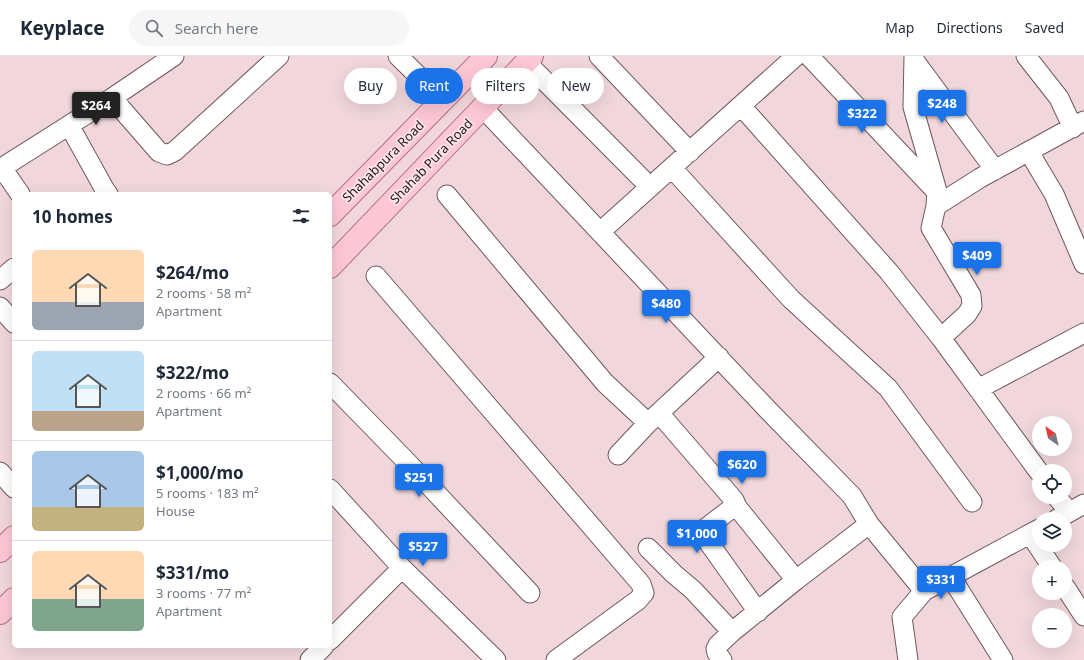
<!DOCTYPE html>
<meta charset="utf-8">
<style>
:root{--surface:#fff;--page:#f6f6f7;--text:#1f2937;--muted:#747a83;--line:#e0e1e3;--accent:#1a73e8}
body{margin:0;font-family:"Noto Sans",sans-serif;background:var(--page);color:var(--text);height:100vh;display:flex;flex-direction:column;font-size:15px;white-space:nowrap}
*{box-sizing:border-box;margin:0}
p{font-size:13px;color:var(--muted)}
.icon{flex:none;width:22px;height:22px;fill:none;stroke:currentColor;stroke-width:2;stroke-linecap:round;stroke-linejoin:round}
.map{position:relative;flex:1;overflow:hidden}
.panel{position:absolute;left:12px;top:136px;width:320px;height:456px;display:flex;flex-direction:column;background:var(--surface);border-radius:6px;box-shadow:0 4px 16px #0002}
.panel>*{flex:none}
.guide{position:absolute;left:344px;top:12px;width:380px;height:36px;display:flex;gap:8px}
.needle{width:26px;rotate:326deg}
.buttons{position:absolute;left:1032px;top:360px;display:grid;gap:8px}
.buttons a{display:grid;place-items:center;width:40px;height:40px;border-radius:50%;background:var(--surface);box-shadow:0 4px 16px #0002;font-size:20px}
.price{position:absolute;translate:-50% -34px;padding:0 9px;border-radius:4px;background:var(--accent);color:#fff;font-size:13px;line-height:26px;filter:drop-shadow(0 1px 2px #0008)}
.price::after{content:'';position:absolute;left:50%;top:24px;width:12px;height:9px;margin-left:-6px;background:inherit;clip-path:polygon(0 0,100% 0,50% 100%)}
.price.active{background:#222;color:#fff}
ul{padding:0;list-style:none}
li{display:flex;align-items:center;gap:12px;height:100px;padding:0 20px}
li+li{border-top:1px solid var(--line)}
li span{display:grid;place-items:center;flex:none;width:112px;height:80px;border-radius:6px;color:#555}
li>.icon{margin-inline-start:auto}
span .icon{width:48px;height:48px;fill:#fffc;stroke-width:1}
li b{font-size:17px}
h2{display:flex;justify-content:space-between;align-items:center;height:48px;padding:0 20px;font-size:17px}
.pill{padding:0 14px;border-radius:18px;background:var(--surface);box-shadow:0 4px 16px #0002;font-size:14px;line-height:36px}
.pill.active{background:var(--accent);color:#fff}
header{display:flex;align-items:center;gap:24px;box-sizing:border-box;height:56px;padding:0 20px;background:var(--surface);border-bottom:1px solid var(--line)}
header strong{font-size:19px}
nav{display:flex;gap:22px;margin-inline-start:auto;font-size:14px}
.search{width:280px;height:36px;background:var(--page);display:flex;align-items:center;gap:10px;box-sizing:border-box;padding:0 14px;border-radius:22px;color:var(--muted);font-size:15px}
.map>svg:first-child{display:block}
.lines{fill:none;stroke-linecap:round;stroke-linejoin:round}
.minor-casing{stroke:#6e585d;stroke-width:21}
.major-casing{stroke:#b17182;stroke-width:24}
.minor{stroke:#fff;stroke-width:19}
.major{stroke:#fec7d6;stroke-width:22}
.labels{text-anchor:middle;stroke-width:3.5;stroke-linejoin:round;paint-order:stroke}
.street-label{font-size:13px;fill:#21181a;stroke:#fee4e9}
</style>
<header>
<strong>Keyplace</strong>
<div class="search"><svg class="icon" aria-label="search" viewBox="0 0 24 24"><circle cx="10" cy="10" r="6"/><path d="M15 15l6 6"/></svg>Search here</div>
<nav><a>Map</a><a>Directions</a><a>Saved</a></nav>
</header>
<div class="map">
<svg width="1084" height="604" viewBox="0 0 1084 604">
<rect width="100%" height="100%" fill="#f1d7dc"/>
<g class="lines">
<defs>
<path id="minor" d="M398,0L443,44
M599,0L690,96
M809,0L934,133
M914,0L913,51L937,135L936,150L931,172L971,239L972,250L967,258L941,282L1039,416
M1026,0L1059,42L1073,72
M914,4L995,114
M526,6L650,131
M112,42L159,96L167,99L175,95L279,0
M741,50L889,216L941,282
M483,52L768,354L852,440L869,468L924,535L1039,473
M69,69L105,134L108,138
M1029,96L1054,138L1084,208
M2,112L20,138
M672,112L791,243L888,332L972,446
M0,113L112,42L174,0
M447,139L605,327L648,367
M936,150L980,122L1084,65
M600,176L796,0
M376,220L641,528L644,537L638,544L556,604
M0,224L14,212
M0,251L14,267
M330,327L407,406L530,537
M978,333L1084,277
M659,357L734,444L737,451L796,524
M618,399L648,367L719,301
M0,416L14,432
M330,433L402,512L496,604
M1057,441L1069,456
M736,449L706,472L703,476L704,480L758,556
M1057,463L1084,448
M1030,478L1052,511
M648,492L674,518L693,534L732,576
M951,521L1003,604
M1065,531L1084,560
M330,584L402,512
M310,604L324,590
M722,604L717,597L716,593L718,589L732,576L796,524L869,468
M908,604L902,561L924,535"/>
<path id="major" d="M330,159L486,0
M330,211L532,0
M0,495L14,481
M0,557L14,543"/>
</defs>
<!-- minor casing -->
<use href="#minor" class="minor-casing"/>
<!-- major casing -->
<use href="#major" class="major-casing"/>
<!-- minor -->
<use href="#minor" class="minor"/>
<!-- major -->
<use href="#major" class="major"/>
</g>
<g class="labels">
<!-- street labels -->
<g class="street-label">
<text transform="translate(383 105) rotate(-45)" y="5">Shahabpura Road</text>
<text transform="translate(431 105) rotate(-46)" y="5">Shahab Pura Road</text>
</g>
</g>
</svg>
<div class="buttons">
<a><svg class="needle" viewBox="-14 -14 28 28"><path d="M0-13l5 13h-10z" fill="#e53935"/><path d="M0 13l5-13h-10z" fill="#747a83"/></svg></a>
<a><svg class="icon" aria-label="locate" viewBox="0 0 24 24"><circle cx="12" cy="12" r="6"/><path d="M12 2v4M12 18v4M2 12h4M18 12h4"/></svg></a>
<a><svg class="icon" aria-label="layers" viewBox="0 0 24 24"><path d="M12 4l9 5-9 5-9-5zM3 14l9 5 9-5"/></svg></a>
<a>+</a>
<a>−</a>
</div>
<b class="price" style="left:942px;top:68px">$248</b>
<b class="price active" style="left:96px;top:70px">$264</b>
<b class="price" style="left:862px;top:78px">$322</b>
<b class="price" style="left:977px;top:220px">$409</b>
<b class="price" style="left:666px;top:268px">$480</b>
<b class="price" style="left:742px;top:429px">$620</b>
<b class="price" style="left:419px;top:442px">$251</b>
<b class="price" style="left:697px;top:498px">$1,000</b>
<b class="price" style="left:423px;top:511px">$527</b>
<b class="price" style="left:941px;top:544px">$331</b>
<div class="guide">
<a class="pill">Buy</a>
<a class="pill active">Rent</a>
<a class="pill">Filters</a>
<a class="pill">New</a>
</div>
<section class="panel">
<h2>10 homes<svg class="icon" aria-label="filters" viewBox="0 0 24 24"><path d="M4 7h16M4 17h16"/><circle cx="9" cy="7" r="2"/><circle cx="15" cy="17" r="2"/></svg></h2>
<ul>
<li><span style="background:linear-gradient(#ffd9b3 65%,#9aa5b1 0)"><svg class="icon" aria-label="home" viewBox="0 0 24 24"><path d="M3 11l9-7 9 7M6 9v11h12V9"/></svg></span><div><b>$264/mo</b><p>2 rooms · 58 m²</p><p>Apartment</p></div></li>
<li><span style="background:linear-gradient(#bfe0f5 75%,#b9a48a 0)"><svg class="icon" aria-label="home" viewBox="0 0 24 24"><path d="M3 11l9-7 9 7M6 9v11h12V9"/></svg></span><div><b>$322/mo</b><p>2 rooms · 66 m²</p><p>Apartment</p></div></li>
<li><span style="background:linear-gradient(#a9c7e8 70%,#c2b280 0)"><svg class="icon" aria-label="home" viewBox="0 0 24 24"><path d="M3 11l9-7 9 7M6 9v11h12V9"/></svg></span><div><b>$1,000/mo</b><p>5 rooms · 183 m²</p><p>House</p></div></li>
<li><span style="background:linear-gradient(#ffd9b3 60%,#7fa58c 0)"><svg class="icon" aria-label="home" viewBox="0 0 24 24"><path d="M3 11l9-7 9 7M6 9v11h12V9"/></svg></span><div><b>$331/mo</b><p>3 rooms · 77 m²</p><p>Apartment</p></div></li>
</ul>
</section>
</div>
